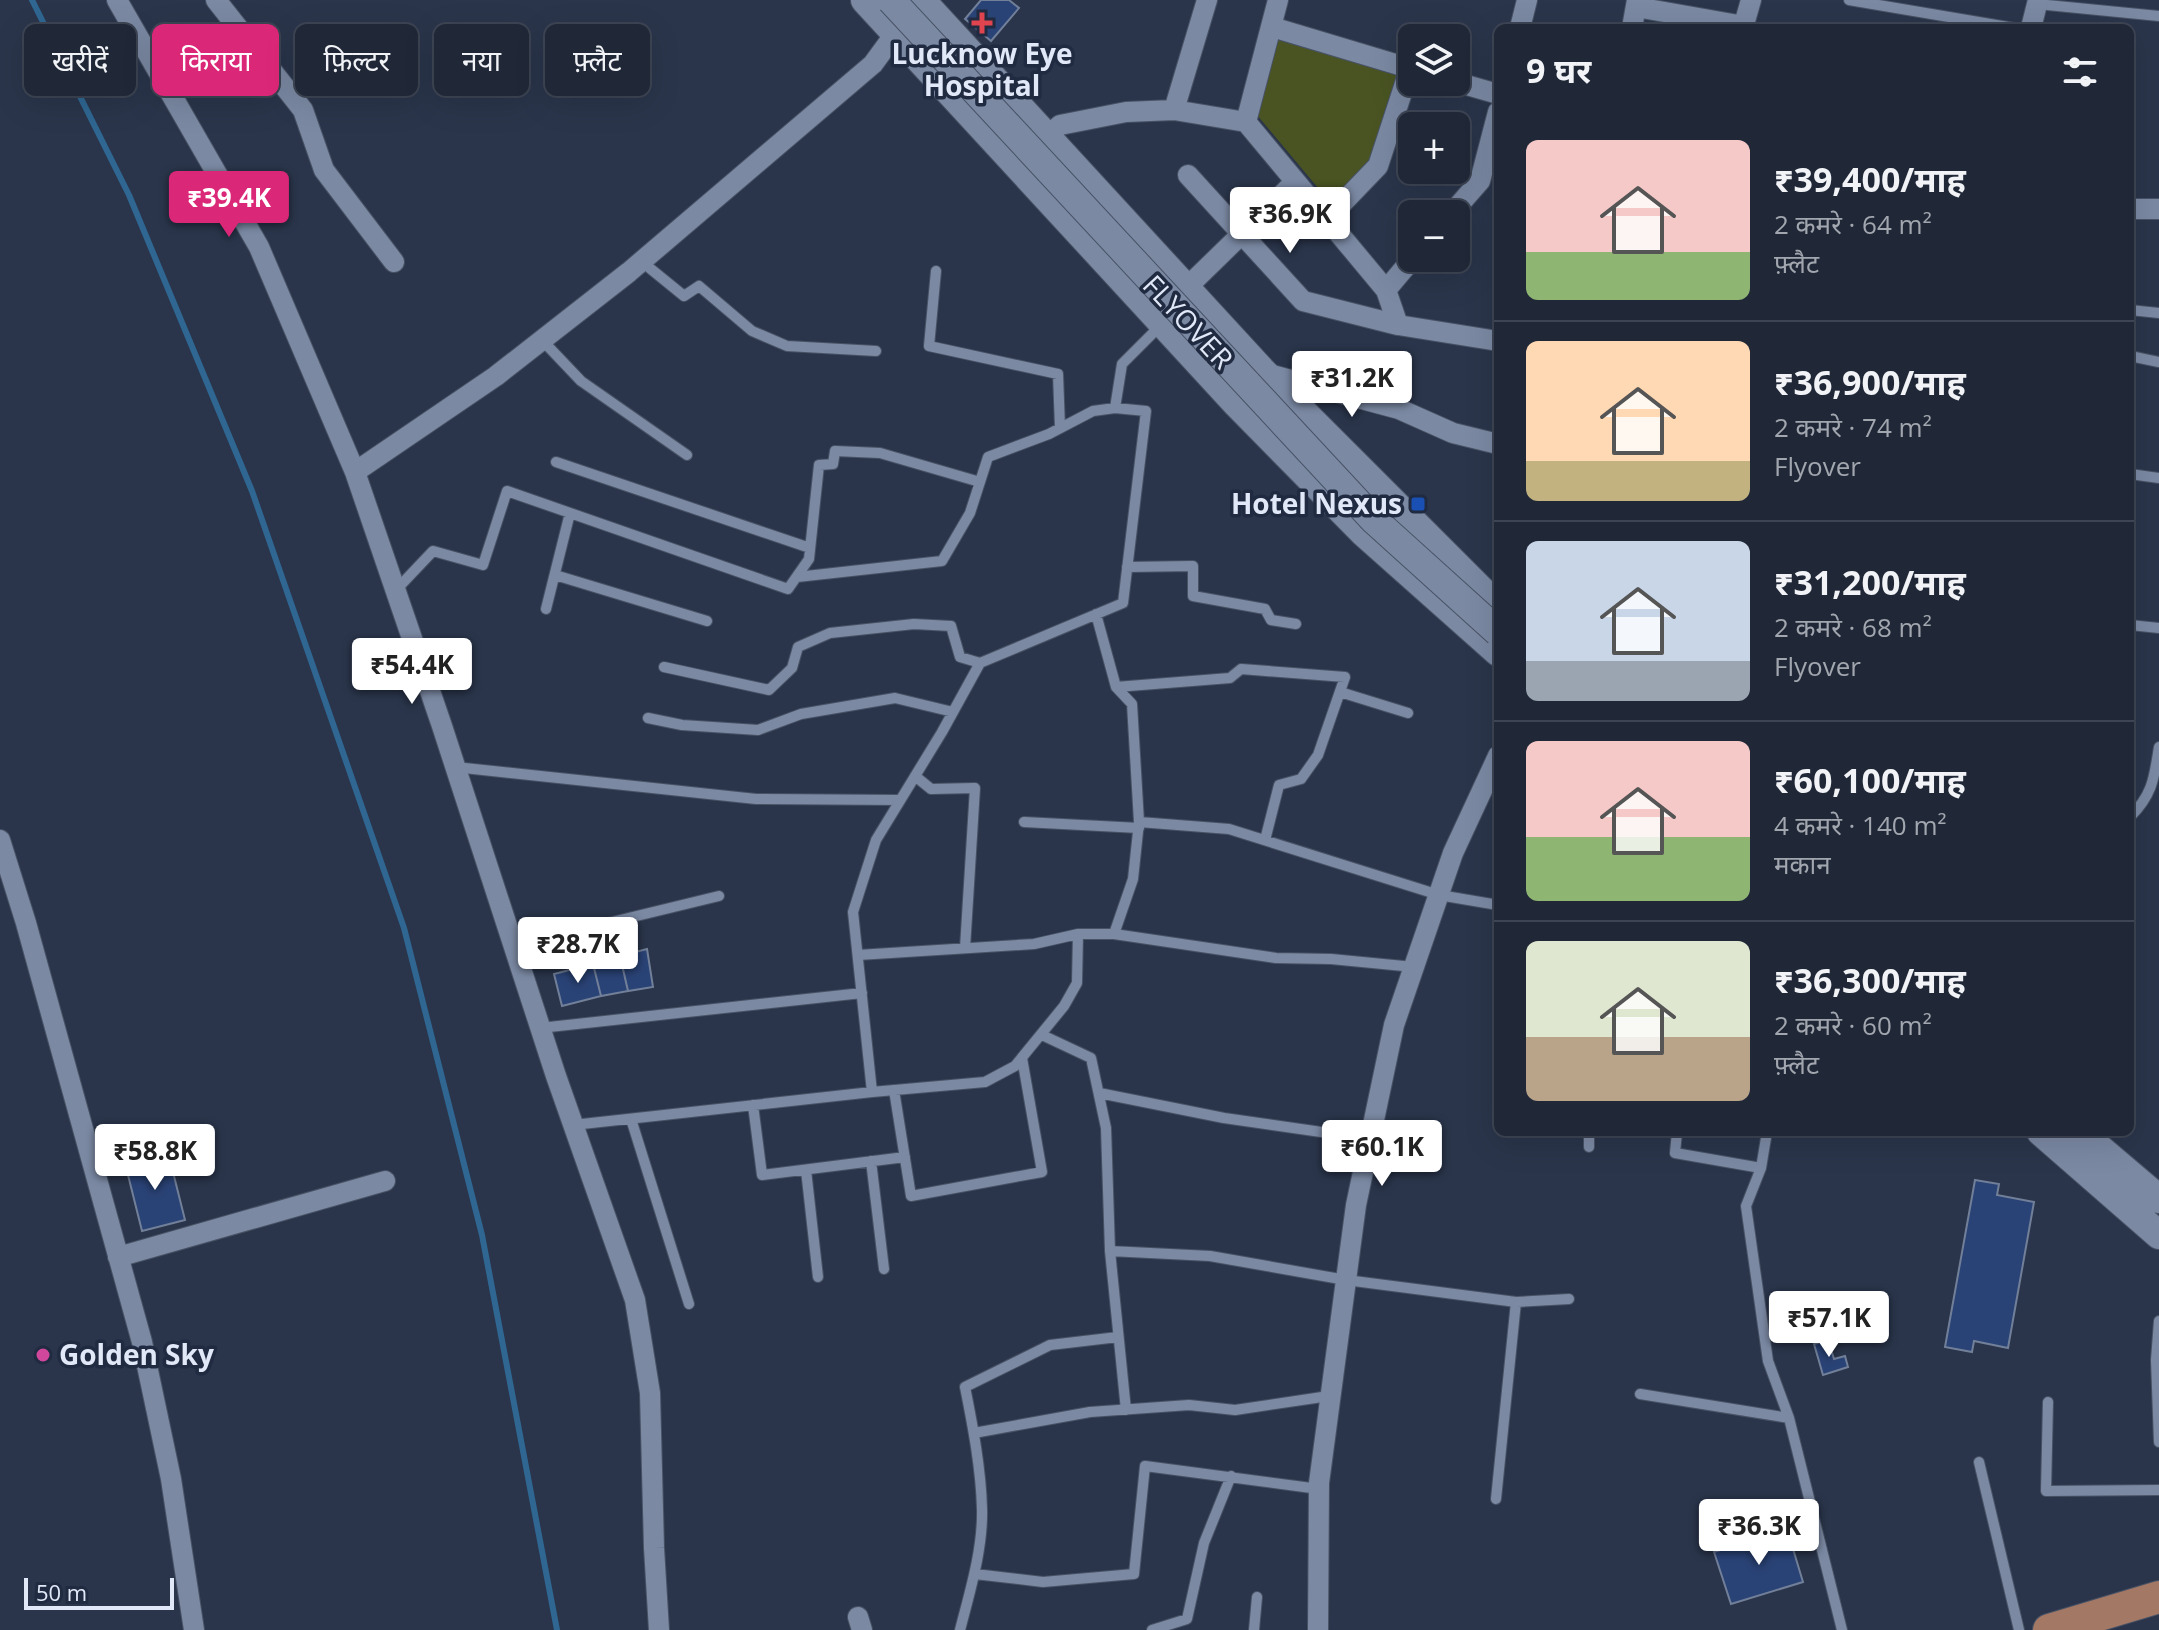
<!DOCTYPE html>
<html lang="hi">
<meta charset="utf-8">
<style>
:root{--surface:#202838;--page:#283040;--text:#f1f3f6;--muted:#a2a6ae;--line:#3d4453;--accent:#db2777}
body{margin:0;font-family:"Open Sans","Noto Sans Devanagari",sans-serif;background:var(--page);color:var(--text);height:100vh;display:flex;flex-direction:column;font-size:30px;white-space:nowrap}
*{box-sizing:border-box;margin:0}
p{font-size:26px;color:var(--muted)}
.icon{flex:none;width:44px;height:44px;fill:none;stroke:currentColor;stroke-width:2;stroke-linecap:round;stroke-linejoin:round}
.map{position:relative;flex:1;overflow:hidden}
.panel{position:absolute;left:1494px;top:24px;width:640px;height:1112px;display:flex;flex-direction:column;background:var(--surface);border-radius:12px;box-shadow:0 8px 32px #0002,0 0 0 2px var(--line)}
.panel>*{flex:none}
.top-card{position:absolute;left:24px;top:24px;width:760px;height:72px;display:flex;gap:16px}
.buttons{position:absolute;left:1398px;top:24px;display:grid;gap:16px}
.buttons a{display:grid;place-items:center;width:72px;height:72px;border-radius:12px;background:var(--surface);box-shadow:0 8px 32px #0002,0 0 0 2px var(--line);font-size:40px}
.scale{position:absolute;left:24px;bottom:20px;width:150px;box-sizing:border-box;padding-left:8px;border:4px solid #e1e9f8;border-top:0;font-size:22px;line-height:28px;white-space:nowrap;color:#e1e9f8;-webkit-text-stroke:6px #202b41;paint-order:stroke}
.price{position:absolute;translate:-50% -68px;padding:0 18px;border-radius:8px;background:#fff;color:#222;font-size:26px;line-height:52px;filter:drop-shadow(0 2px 4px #0008)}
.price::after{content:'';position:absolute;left:50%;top:48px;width:24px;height:18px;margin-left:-12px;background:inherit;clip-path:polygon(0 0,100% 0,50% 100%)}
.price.on{background:var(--accent);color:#fff}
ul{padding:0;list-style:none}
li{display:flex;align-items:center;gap:24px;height:200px;padding:0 32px}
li+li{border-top:2px solid var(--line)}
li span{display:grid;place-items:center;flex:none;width:224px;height:160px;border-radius:12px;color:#555}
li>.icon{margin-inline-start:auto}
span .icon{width:96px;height:96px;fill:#fffc;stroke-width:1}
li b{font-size:34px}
h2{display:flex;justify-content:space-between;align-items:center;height:96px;padding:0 32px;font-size:34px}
.tag{padding:0 28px;border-radius:12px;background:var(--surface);box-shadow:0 8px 32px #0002,0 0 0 2px var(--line);font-size:28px;line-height:72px}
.tag.on{background:var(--accent);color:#fff}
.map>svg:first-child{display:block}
.green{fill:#495422}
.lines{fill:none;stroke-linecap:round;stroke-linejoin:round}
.stream{stroke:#2f6792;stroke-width:6}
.building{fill:#2a4376;stroke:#717f98;stroke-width:2}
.service-casing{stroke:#485265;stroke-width:12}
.minor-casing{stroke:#485265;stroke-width:22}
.secondary-casing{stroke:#485265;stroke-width:30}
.primary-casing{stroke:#485265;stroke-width:34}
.service{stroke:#7b89a3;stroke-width:10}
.minor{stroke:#7b89a3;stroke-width:20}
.secondary{stroke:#7b89a3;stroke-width:28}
.primary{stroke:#a37865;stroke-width:32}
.secondary-bridge-casing{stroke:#485265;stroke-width:30;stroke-linecap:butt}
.secondary-bridge{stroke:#7b89a3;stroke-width:28}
.health-dot{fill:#e0444e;stroke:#202b41;stroke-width:3}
.transit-dot{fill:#1a4fb4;stroke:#202b41;stroke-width:3}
.hotel-dot{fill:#d1479c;stroke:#202b41;stroke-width:3}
.labels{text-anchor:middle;stroke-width:7;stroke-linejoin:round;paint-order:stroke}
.poi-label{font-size:28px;font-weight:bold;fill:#e1e9f8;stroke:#202b41}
.street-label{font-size:28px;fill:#e1e9f8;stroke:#202b41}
</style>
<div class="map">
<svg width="2159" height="1630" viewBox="0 0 2159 1630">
<rect width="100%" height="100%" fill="#2a354b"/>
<!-- green -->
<path class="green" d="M1280,35L1400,73L1371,163L1333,206L1257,115Z"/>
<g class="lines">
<!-- stream -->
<path class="stream" d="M32,0L129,195L252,491L404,928L482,1235L557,1630"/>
</g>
<!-- building -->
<path class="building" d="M981,0H1009L1019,8L991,41L965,19Z
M647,949L653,987L628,991L620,956Z
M620,956L628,991L601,996L593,964Z
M593,964L601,996L562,1006L554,974Z
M168,1152L185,1220L142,1231L125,1163Z
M1975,1180L1999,1184L1997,1195L2034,1202L2008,1348L1974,1341L1972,1352L1945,1347Z
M1828,1340L1834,1359L1845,1356L1848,1367L1823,1375L1814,1344Z
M1787,1529L1803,1582L1731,1604L1714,1552Z"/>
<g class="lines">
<defs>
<path id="service" d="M1849,0L2014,28
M2037,4L2159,16
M641,261L684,296L699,286L752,331L787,346L876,351
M936,271L929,346L1058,374L1060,428
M2130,310L2159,313
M542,340L581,381L687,455
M2130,356L2159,362
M556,462L810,548
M2130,474L2159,478
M1127,567L1193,566V596L1265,609L1271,620L1296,624
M555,575L707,621
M797,577L942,561L970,513L988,457L1049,434L1093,411L1115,408
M395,591L433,551L483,565L507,491L788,589L809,559L819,465L833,464L835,451L880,453L980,482
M546,609L570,513
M1096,614L1116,687L1132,704L1139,822L1133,879L1114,934
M2130,625L2159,628
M664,667L769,690L792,668L798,647L830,633L914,624L951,626L960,657L980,663
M1116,687L1230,678L1241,669L1345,677L1318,755L1301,779L1279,785L1265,840
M1340,692L1408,713
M648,718L682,725L758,730L801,714L895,698L953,712
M455,767L756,799L900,800
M915,776L931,789L975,788L965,948
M2130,817C2153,794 2154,778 2159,747
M1024,822L1139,828
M1139,822L1229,829L1439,895L1498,905
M513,946L719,896
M858,955L1034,944L1078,934H1114L1276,958L1331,959L1414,967
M540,1028L862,993
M1042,1035L1091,1058L1106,1128L1110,1251L1210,1256L1346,1280L1516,1302L1569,1299
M894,1090L911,1196L1042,1172L1022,1058
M872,1092L853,912L876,840L942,732L980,663L1123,603L1146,411L1115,408L1122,364L1162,324
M1099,1093L1224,1118L1370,1139
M753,1105L762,1175L905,1157
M631,1119L689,1304
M573,1125L872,1092L985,1082L1015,1066L1064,1006L1077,983L1078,934
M1677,1132L1675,1153L1761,1168
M1767,1132L1761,1168L1746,1206L1768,1361L1789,1418L1842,1630
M1589,1147V1132
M871,1161L884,1269
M806,1170L818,1277
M1110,1251L1126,1410
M2159,1321L2156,1360L2159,1442
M1640,1394L1789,1418
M2048,1402L2046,1491L2159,1490
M974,1433L1090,1412L1189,1405L1235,1410L1329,1396
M1979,1462L2019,1630
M1496,1499L1516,1302
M975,1574L1043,1582L1134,1574L1145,1466L1319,1489
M960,1630C970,1591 983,1549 982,1509C981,1469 973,1427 965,1387L1050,1345L1118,1337
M1152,1630L1187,1619L1204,1543L1231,1476
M1254,1630L1257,1597"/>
<path id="minor" d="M117,0L259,247L355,472
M216,0L303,110L324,170L394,262
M1278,0L1246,122L1386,290L1398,325L1498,341
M1636,7L1744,26
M1272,27L1412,69
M1520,28L1527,0
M1632,28L1637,0
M1743,28L1751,0
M2031,28L2038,0
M1456,82L1498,94
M1174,110L1207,0
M1046,137L1060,125L1126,112L1174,110L1246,122
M1188,175L1303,301L1398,325
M2130,209H2159
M1451,214L1480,181L1498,112
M1327,219L1378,166L1410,68
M1386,290L1413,258
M1178,296L1295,182
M1265,373L1399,409L1453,433L1498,444
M0,840L26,923L142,1342L171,1479L194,1630
M118,1257L385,1181
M858,1617L862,1630
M659,1630L654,1548L650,1393L635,1300L556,1076L442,726L355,472L496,376L629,272L873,64L903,23
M1318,1630L1319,1483L1356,1205L1370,1139L1394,1025L1453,853L1498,756"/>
<path id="secondary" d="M865,0L1237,404L1363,532L1498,652
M921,0L1263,372L1498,607
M2041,1132L2159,1235
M2080,1132L2159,1199"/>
<path id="primary" d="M2049,1630L2159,1597"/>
</defs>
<!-- service casing -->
<use href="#service" class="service-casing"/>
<!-- minor casing -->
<use href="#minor" class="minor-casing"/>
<!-- secondary casing -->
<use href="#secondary" class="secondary-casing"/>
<!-- primary casing -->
<use href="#primary" class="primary-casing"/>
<!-- service -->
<use href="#service" class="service"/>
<!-- minor -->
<use href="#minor" class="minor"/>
<!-- secondary -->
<use href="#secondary" class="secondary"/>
<!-- primary -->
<use href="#primary" class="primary"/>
<defs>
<path id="secondary-bridge" d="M891,0L1373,519L1498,632"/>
</defs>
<!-- secondary-bridge casing -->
<use href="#secondary-bridge" class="secondary-bridge-casing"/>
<!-- secondary-bridge -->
<use href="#secondary-bridge" class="secondary-bridge"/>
</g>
<!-- markers -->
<path class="health-dot" d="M978 11h8v8h8v8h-8v8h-8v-8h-8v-8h8z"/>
<rect class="transit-dot" x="1410" y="496" width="16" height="16" rx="4"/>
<circle class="hotel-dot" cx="43" cy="1355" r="8"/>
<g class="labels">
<!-- poi labels -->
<g class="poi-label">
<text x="982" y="64">Lucknow Eye<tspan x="982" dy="32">Hospital</tspan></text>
<text x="1402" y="514" text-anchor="end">Hotel Nexus</text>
<text x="59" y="1365" text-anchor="start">Golden Sky</text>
</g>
<!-- street labels -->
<g class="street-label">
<text transform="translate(1188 322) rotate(47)" y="10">FLYOVER</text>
</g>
</g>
</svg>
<div class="buttons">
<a><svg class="icon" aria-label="layers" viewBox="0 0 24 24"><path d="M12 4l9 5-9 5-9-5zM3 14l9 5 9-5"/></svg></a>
<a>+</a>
<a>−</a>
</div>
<div class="scale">50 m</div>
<b class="price on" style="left:229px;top:239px">₹39.4K</b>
<b class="price" style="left:1290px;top:255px">₹36.9K</b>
<b class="price" style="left:1352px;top:419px">₹31.2K</b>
<b class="price" style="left:412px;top:706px">₹54.4K</b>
<b class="price" style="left:578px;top:985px">₹28.7K</b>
<b class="price" style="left:1382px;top:1188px">₹60.1K</b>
<b class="price" style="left:155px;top:1192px">₹58.8K</b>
<b class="price" style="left:1829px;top:1359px">₹57.1K</b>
<b class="price" style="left:1759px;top:1567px">₹36.3K</b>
<div class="top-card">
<a class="tag">खरीदें</a>
<a class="tag on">किराया</a>
<a class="tag">फ़िल्टर</a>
<a class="tag">नया</a>
<a class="tag">फ़्लैट</a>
</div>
<section class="panel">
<h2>9 घर<svg class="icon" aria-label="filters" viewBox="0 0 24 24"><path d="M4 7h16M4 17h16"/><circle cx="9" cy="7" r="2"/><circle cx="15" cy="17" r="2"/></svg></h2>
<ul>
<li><span style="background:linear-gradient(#f6c9c9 70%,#8fb573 0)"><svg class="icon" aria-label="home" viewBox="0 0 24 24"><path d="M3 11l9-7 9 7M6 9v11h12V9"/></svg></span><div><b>₹39,400/माह</b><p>2 कमरे · 64 m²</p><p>फ़्लैट</p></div></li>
<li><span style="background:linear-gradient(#ffd9b3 75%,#c2b280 0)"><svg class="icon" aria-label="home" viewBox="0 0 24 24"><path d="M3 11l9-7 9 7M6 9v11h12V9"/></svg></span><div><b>₹36,900/माह</b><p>2 कमरे · 74 m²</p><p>Flyover</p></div></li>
<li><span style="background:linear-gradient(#c9d6e8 75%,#9aa5b1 0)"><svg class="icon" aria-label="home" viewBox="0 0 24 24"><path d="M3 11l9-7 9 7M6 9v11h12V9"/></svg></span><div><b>₹31,200/माह</b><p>2 कमरे · 68 m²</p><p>Flyover</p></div></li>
<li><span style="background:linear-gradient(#f6c9c9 60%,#8fb573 0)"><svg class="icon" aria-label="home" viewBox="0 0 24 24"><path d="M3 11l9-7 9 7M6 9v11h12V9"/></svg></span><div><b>₹60,100/माह</b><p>4 कमरे · 140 m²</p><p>मकान</p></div></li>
<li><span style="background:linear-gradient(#dfe7d0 60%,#b9a48a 0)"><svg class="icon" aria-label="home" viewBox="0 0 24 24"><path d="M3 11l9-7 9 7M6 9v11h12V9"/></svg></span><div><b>₹36,300/माह</b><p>2 कमरे · 60 m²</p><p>फ़्लैट</p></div></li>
</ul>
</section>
</div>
